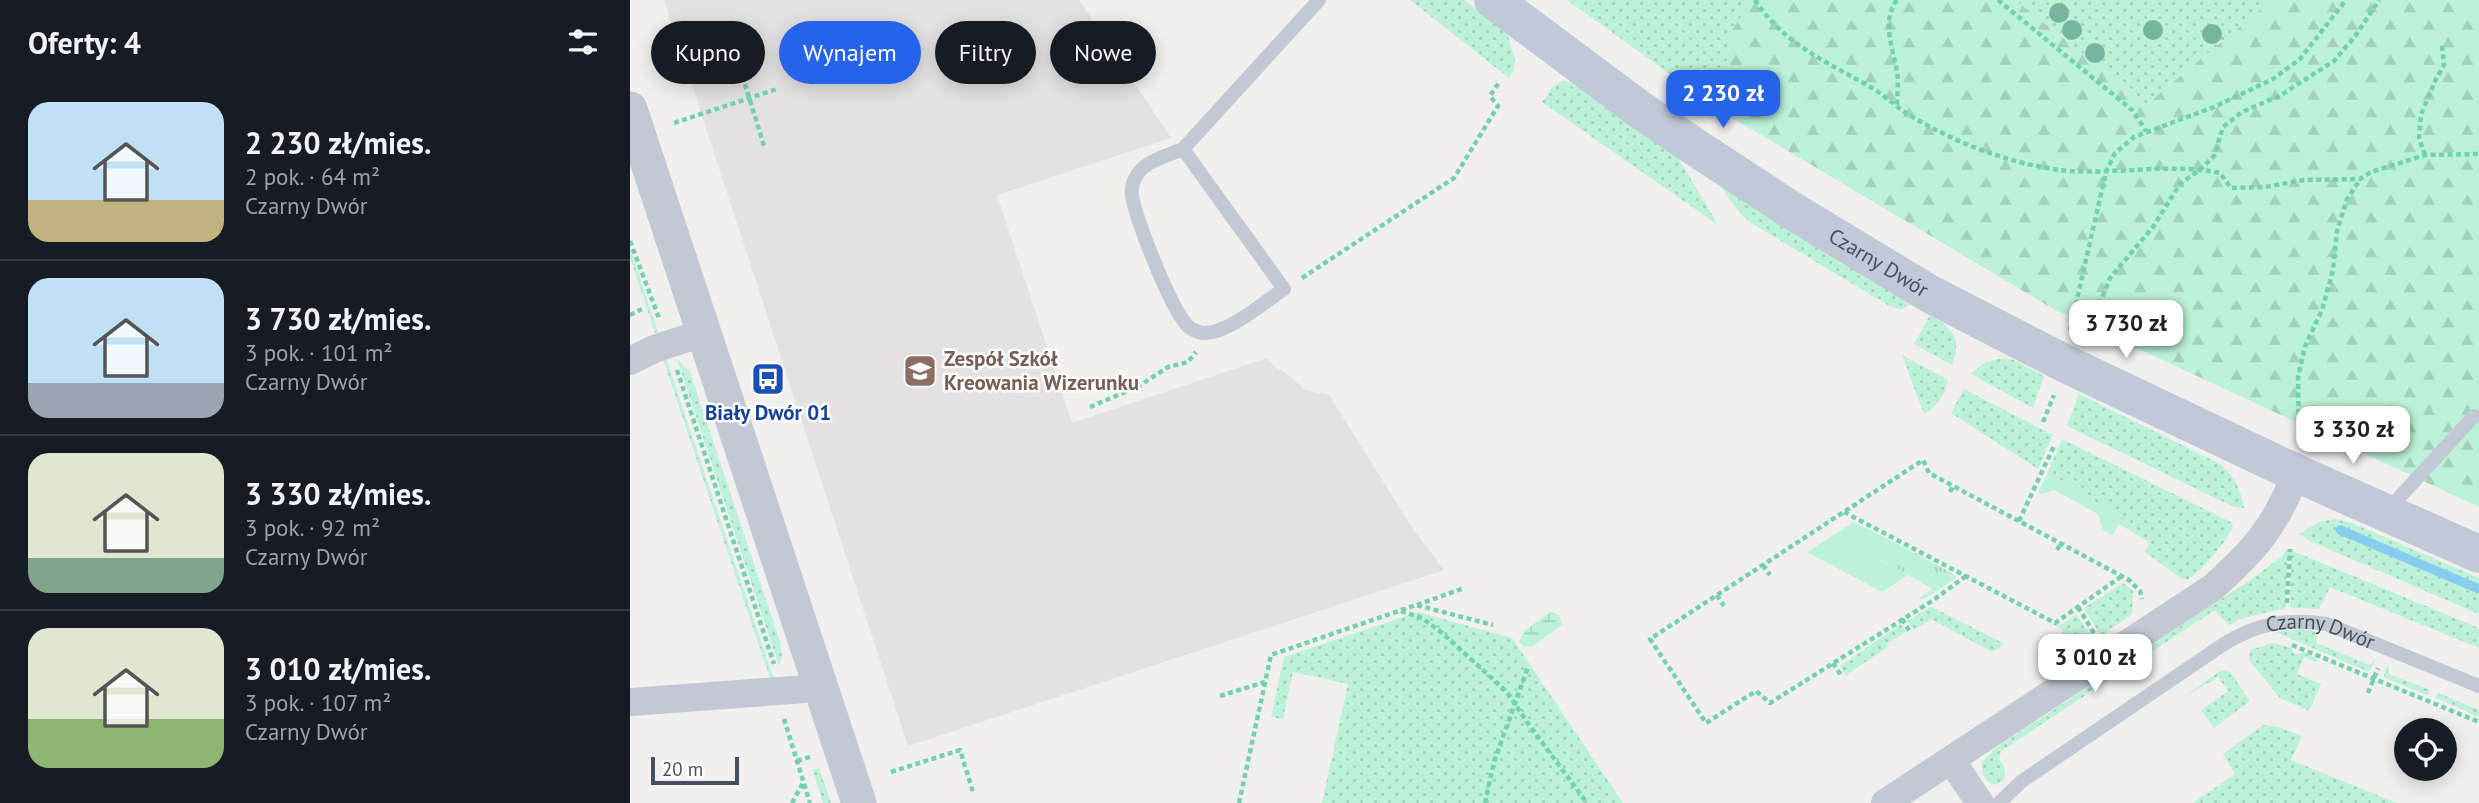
<!DOCTYPE html>
<html lang="pl">
<meta charset="utf-8">
<style>
:root{--surface:#171b24;--page:#242831;--text:#f1f3f6;--muted:#9ea1a6;--line:#363941;--accent:#2563eb}
body{margin:0;font-family:"PT Sans",sans-serif;background:var(--page);color:var(--text);height:100vh;display:flex;flex-direction:column;font-size:26px;white-space:nowrap}
*{box-sizing:border-box;margin:0}
p{font-size:23px;color:var(--muted)}
.icon{flex:none;width:38px;height:38px;fill:none;stroke:currentColor;stroke-width:2;stroke-linecap:round;stroke-linejoin:round}
.map{position:relative;flex:1;overflow:hidden}
.details{display:flex;flex-direction:column;background:var(--surface);width:630px}
.details>*{flex:none}
.banner{position:absolute;left:21px;top:21px;width:665px;height:63px;display:flex;gap:14px}
.tools{position:absolute;left:1764px;top:718px;display:grid;gap:14px}
.tools a{display:grid;place-items:center;width:63px;height:63px;border-radius:50%;background:var(--surface);box-shadow:0 4px 18px #0003;font-size:35px}
.scale{position:absolute;left:21px;bottom:18px;width:88px;box-sizing:border-box;padding-left:7px;border:4px solid #46505e;border-top:0;font-size:19px;line-height:24px;white-space:nowrap;color:#46505e;-webkit-text-stroke:5px #fff;paint-order:stroke}
.price{position:absolute;translate:-50% -60px;padding:0 16px;border-radius:14px;background:#fff;color:#222;font-size:23px;line-height:46px;filter:drop-shadow(0 2px 4px #0008)}
.price::after{content:'';position:absolute;left:50%;top:42px;width:21px;height:16px;margin-left:-10px;background:inherit;clip-path:polygon(0 0,100% 0,50% 100%)}
.price.on{background:var(--accent);color:#fff}
ul{padding:0;list-style:none}
li{display:flex;align-items:center;gap:21px;height:175px;padding:0 28px}
li+li{border-top:2px solid var(--line)}
li span{display:grid;place-items:center;flex:none;width:196px;height:140px;border-radius:21px;color:#555}
li>.icon{margin-inline-start:auto}
span .icon{width:84px;height:84px;fill:#fffc;stroke-width:1}
li b{font-size:30px}
h2{display:flex;justify-content:space-between;align-items:center;height:84px;padding:0 28px;font-size:30px}
.chip{padding:0 24px;border-radius:32px;background:var(--surface);box-shadow:0 4px 18px #0003;font-size:24px;line-height:63px}
.chip.on{background:var(--accent);color:#fff}
main{display:flex;flex:1;min-height:0}
.map>svg:first-child{display:block}
.education{fill:#e3e1e1}
.grass{fill:url(#grass-dots)}
.forest{fill:url(#forest-firs)}
.wetland{fill:url(#wetland-marsh)}
.park{fill:url(#park-tufts)}
.garden{fill:#bcf2d8}
.lines{fill:none;stroke-linecap:round;stroke-linejoin:round}
.stream{stroke:#87ccf1;stroke-width:9}
.path{stroke:#72d2b0;stroke-width:4.5;stroke-dasharray:5 3.5;stroke-linecap:butt}
.service{stroke:#c2c9d5;stroke-width:14}
.minor{stroke:#c2c9d5;stroke-width:28}
.tertiary{stroke:#c2c9d5;stroke-width:35}
.secondary{stroke:#c1c9d9;stroke-width:38}
.tree{fill:#77b59e}
.labels{text-anchor:middle;stroke-width:5;stroke-linejoin:round;paint-order:stroke}
.street-label{font-size:21px;fill:#46505e;stroke:#fff}
.education-label{font-size:21px;font-weight:bold;fill:#785e54;stroke:#fff;text-anchor:start}
.transit-label{font-size:21px;font-weight:bold;fill:#164399;stroke:#fff}
</style>
<main>
<section class="details">
<h2>Oferty: 4<svg class="icon" aria-label="filters" viewBox="0 0 24 24"><path d="M4 7h16M4 17h16"/><circle cx="9" cy="7" r="2"/><circle cx="15" cy="17" r="2"/></svg></h2>
<ul>
<li><span style="background:linear-gradient(#bfe0f5 70%,#c2b280 0)"><svg class="icon" aria-label="home" viewBox="0 0 24 24"><path d="M3 11l9-7 9 7M6 9v11h12V9"/></svg></span><div><b>2 230 zł/mies.</b><p>2 pok. · 64 m²</p><p>Czarny Dwór</p></div></li>
<li><span style="background:linear-gradient(#bfe0f5 75%,#9aa5b1 0)"><svg class="icon" aria-label="home" viewBox="0 0 24 24"><path d="M3 11l9-7 9 7M6 9v11h12V9"/></svg></span><div><b>3 730 zł/mies.</b><p>3 pok. · 101 m²</p><p>Czarny Dwór</p></div></li>
<li><span style="background:linear-gradient(#dfe7d0 75%,#7fa58c 0)"><svg class="icon" aria-label="home" viewBox="0 0 24 24"><path d="M3 11l9-7 9 7M6 9v11h12V9"/></svg></span><div><b>3 330 zł/mies.</b><p>3 pok. · 92 m²</p><p>Czarny Dwór</p></div></li>
<li><span style="background:linear-gradient(#dfe7d0 65%,#8fb573 0)"><svg class="icon" aria-label="home" viewBox="0 0 24 24"><path d="M3 11l9-7 9 7M6 9v11h12V9"/></svg></span><div><b>3 010 zł/mies.</b><p>3 pok. · 107 m²</p><p>Czarny Dwór</p></div></li>
</ul>
</section>
<div class="map">
<svg width="1849" height="803" viewBox="0 0 1849 803">
<defs>
<pattern id="grass-dots" width="8" height="8" patternUnits="userSpaceOnUse" patternTransform="scale(1.75)"><rect width="8" height="8" fill="#bcf2d8"/><path d="M2 2h.1M6 6h.1" fill="none" stroke="#a3d1bc" stroke-width="1.8" stroke-linecap="round"/></pattern>
<pattern id="forest-firs" width="22" height="20" patternUnits="userSpaceOnUse" patternTransform="scale(1.75)"><rect width="22" height="20" fill="#bcf2d8"/><path d="M5 1l3.5 6h-7zM16 11l3.5 6h-7z" fill="#a3d1bc"/></pattern>
<pattern id="wetland-marsh" width="20" height="14" patternUnits="userSpaceOnUse" patternTransform="scale(1.75)"><rect width="20" height="14" fill="#bcf2d8"/><path d="M1 5h8M5 5V1M11 12h8M15 12V8" fill="none" stroke="#a3d1bc"/></pattern>
<pattern id="park-tufts" width="24" height="20" patternUnits="userSpaceOnUse" patternTransform="scale(1.75)"><rect width="24" height="20" fill="#bcf2d8"/><path d="M3 7l-1-3M5 7V3M7 7l1-3M15 17l-1-3M17 17v-4M19 17l1-3" fill="none" stroke="#a3d1bc"/></pattern>
</defs>
<rect width="100%" height="100%" fill="#f2f0ef"/>
<!-- education -->
<path class="education" d="M34,0H449L541,138L367,195L442,423L637,358L644,366L661,377L675,390L699,395L781,526L814,570L278,746Z"/>
<!-- grass -->
<path class="grass" d="M780,0H835L877,33L885,59L884,69L879,78Z
M937,0H1124L1101,31L1091,111Z
M1385,0H1642L1517,104Z
M932,81L943,83L1049,159L1088,225L912,102L923,86Z
M1090,185L1281,304L1273,309L1261,307L1118,221L1104,206Z
M0,249L28,332L25,333L0,257Z
M1300,315C1324,328 1332,338 1322,365L1284,344Z
M35,355L145,683L142,684L32,356Z
M1272,355L1318,380C1315,396 1307,405 1294,414Z
M1372,358L1384,360L1414,376L1403,408L1341,374L1355,362Z
M47,359L60,372L150,642L152,655L149,666Z
M1334,389L1423,435L1408,469L1321,413Z
M1449,394L1590,464C1604,476 1611,489 1614,508L1604,507L1437,426Z
M1432,439L1601,522L1603,527C1591,549 1578,564 1558,580L1549,577L1515,552L1520,543L1506,534V528L1486,511L1469,505L1441,483L1425,479L1417,474Z
M1705,519L1722,523L1849,578V614L1682,542L1669,534L1689,522Z
M1658,549L1849,628V648L1700,587L1689,609L1660,608L1661,561H1657L1655,608L1610,619L1599,625L1585,610L1371,751L1369,759L1374,766L1375,779L1365,785C1354,781 1351,773 1352,762L1367,747L1626,576L1651,557Z
M1493,583L1503,591L1502,614L1472,635L1469,633L1454,608Z
M1300,607L1304,608L1375,644L1362,652L1301,619L1284,630L1277,621Z
M788,612L882,638L993,803H692L718,684L663,672L653,719L641,717L654,657Z
M1446,614L1463,639L1455,646C1445,647 1439,640 1432,633L1433,630L1425,625L1434,623Z
M1271,624L1276,632L1257,644L1258,647L1216,675L1210,666Z
M1673,629L1687,632L1686,643L1740,665L1747,657L1739,672L1645,632Z
M1643,643L1661,648L1663,652L1668,655L1672,652L1688,659L1687,662L1674,657L1667,674L1691,684L1679,711L1650,698L1619,660L1620,650Z
M1758,662L1759,674L1800,690L1798,695L1755,678L1754,675Z
M1595,670L1600,672L1620,701L1584,728L1571,710L1598,691L1588,677L1554,697L1590,671Z
M1808,693L1849,710V717L1806,698Z
M1633,725L1649,727L1672,736L1661,760L1767,803H1563L1605,774L1593,754Z
M189,768L201,803H193L183,770Z"/>
<!-- forest -->
<path class="forest" d="M1123,0H1385L1517,104L1642,0H1849V507L1425,310L1091,111L1101,31Z"/>
<!-- wetland -->
<path class="wetland" d="M920,612L929,615L932,625L903,646L894,647L889,642L894,631Z"/>
<!-- park -->
<path class="park" d="M1268,544L1320,572L1298,586L1246,557Z"/>
<!-- garden -->
<path class="garden" d="M1417,474L1425,479L1441,483L1469,505L1486,511L1507,529L1506,534L1489,524L1483,535L1473,530L1468,514L1424,490L1411,494L1408,492Z
M1224,522L1268,544L1247,558L1278,575L1252,592L1177,552Z
M1320,572L1326,577L1325,579L1294,599H1288L1302,589L1298,586Z"/>
<g class="lines">
<!-- stream -->
<path class="stream" d="M1710,530L1849,589"/>
<!-- path -->
<path class="path" d="M1125,0C1153,44 1199,63 1242,88C1256,96 1267,108 1281,116C1326,143 1378,163 1430,170C1483,176 1538,162 1590,173L1601,188L1635,187L1674,180L1730,179L1741,172L1795,155L1849,154
M1267,0C1251,21 1263,48 1267,72C1269,83 1267,95 1267,106
M1368,0L1502,110L1516,131
M115,84L134,146
M44,123L147,89
M1795,155L1789,138L1791,115L1805,81L1814,65L1812,45
M0,241L29,318
M672,278L824,178L868,106L860,96L870,81
M0,315L12,309
M1440,330L1476,172L1485,153L1504,137L1584,107L1643,79L1670,59L1716,0
M1457,336L1480,278L1523,227L1550,184L1571,169L1584,156L1593,127L1612,112L1651,95L1704,61L1726,35L1749,0
M47,370L144,664
M460,407L509,386L538,367L558,362L566,352
M1413,422L1424,395
M1669,440L1668,377L1675,346L1692,310L1703,270L1707,231L1717,199L1730,180
M1320,492L1323,486
M1214,512L1425,623L1492,576
M1389,521L1424,446
M1427,550L1431,543
M1133,565L1140,575
M1336,576L1302,601L1140,703L1126,691L1076,723L1020,639L1293,460L1299,473L1499,580L1510,591L1512,599
M1087,595L1094,606
M1657,603L1660,549
M787,605L834,588
M1448,607L1464,633
M771,611L792,618L811,632L877,692L897,722L957,803
M1272,619L1280,632
M1662,645L1849,722
M1203,663L1212,677
M1738,693L1748,668
M590,696L635,682
M154,719L180,803
M167,761L183,756
M261,772L330,750L343,792
M162,803L173,783
M609,803L641,655L786,605L863,625
M855,803L864,762L898,667"/>
<!-- service -->
<g class="service">
<path d="M553,149C539,155 515,161 507,175C502,182 501,192 503,201C509,225 542,314 560,328C565,331 570,333 575,333C598,333 635,302 654,289L553,149L689,0"/>
<path d="M1756,512L1844,416"/>
<path id="s1" d="M1369,803L1392,781L1594,644C1628,623 1657,618 1697,624L1849,686"/>
</g>
<!-- minor -->
<path class="minor" d="M0,361L24,349L73,333
M0,702L190,688
M1321,760L1350,803
M1255,803L1582,588C1624,551 1646,526 1666,473"/>
<!-- tertiary -->
<path class="tertiary" d="M0,109L229,803"/>
<!-- secondary -->
<path class="secondary" id="s2" d="M863,0L1009,109L1062,145L1161,210L1300,294L1436,364L1666,473L1849,554"/>
</g>
<!-- trees -->
<g class="tree">
<circle cx="1429" cy="13" r="10"/>
<circle cx="1442" cy="30" r="10"/>
<circle cx="1523" cy="30" r="10"/>
<circle cx="1582" cy="34" r="10"/>
<circle cx="1465" cy="53" r="10"/>
</g>
<!-- icons -->
<defs>
<symbol id="school-square" viewBox="-11 -11 22 22"><rect x="-9" y="-9" width="18" height="18" rx="4" fill="#8d6e63" stroke="#fff"/><path d="M0-5L7-2L0 1L-7-2ZM-4 1L0 2.5L4 1V4Q0 6-4 4Z" fill="#fff"/></symbol>
<symbol id="bus-square" viewBox="-11 -11 22 22"><rect x="-9" y="-9" width="18" height="18" rx="4" fill="#1a4fb4" stroke="#fff"/><path d="M-5-6H5V4H4V6H2V4H-2V6H-4V4H-5ZM-3.5-4V0h7V-4ZM-3.5 1.2v1.5H-2V1.2ZM2 1.2v1.5H3.5V1.2Z" fill="#fff"/></symbol>
</defs>
<g fill-rule="evenodd">
<use href="#school-square" x="271" y="352" width="38" height="38"/>
<use href="#bus-square" x="119" y="360" width="38" height="38"/>
</g>
<g class="labels">
<!-- street labels -->
<g class="street-label">
<text dy="7" stroke="none"><textPath href="#s2" startOffset="467">Czarny Dwór</textPath></text>
<text dy="7" stroke="none"><textPath href="#s1" startOffset="378">Czarny Dwór</textPath></text>
</g>
<!-- education labels -->
<g class="education-label">
<text x="314" y="366">Zespół Szkół<tspan x="314" dy="24">Kreowania Wizerunku</tspan></text>
</g>
<!-- transit labels -->
<g class="transit-label">
<text x="138" y="420">Biały Dwór 01</text>
</g>
</g>
</svg>
<div class="tools">
<a><svg class="icon" aria-label="locate" viewBox="0 0 24 24"><circle cx="12" cy="12" r="6"/><path d="M12 2v4M12 18v4M2 12h4M18 12h4"/></svg></a>
</div>
<div class="scale">20 m</div>
<b class="price on" style="left:1093px;top:130px">2 230 zł</b>
<b class="price" style="left:1496px;top:360px">3 730 zł</b>
<b class="price" style="left:1723px;top:466px">3 330 zł</b>
<b class="price" style="left:1465px;top:694px">3 010 zł</b>
<div class="banner">
<a class="chip">Kupno</a>
<a class="chip on">Wynajem</a>
<a class="chip">Filtry</a>
<a class="chip">Nowe</a>
</div>
</div>
</main>
